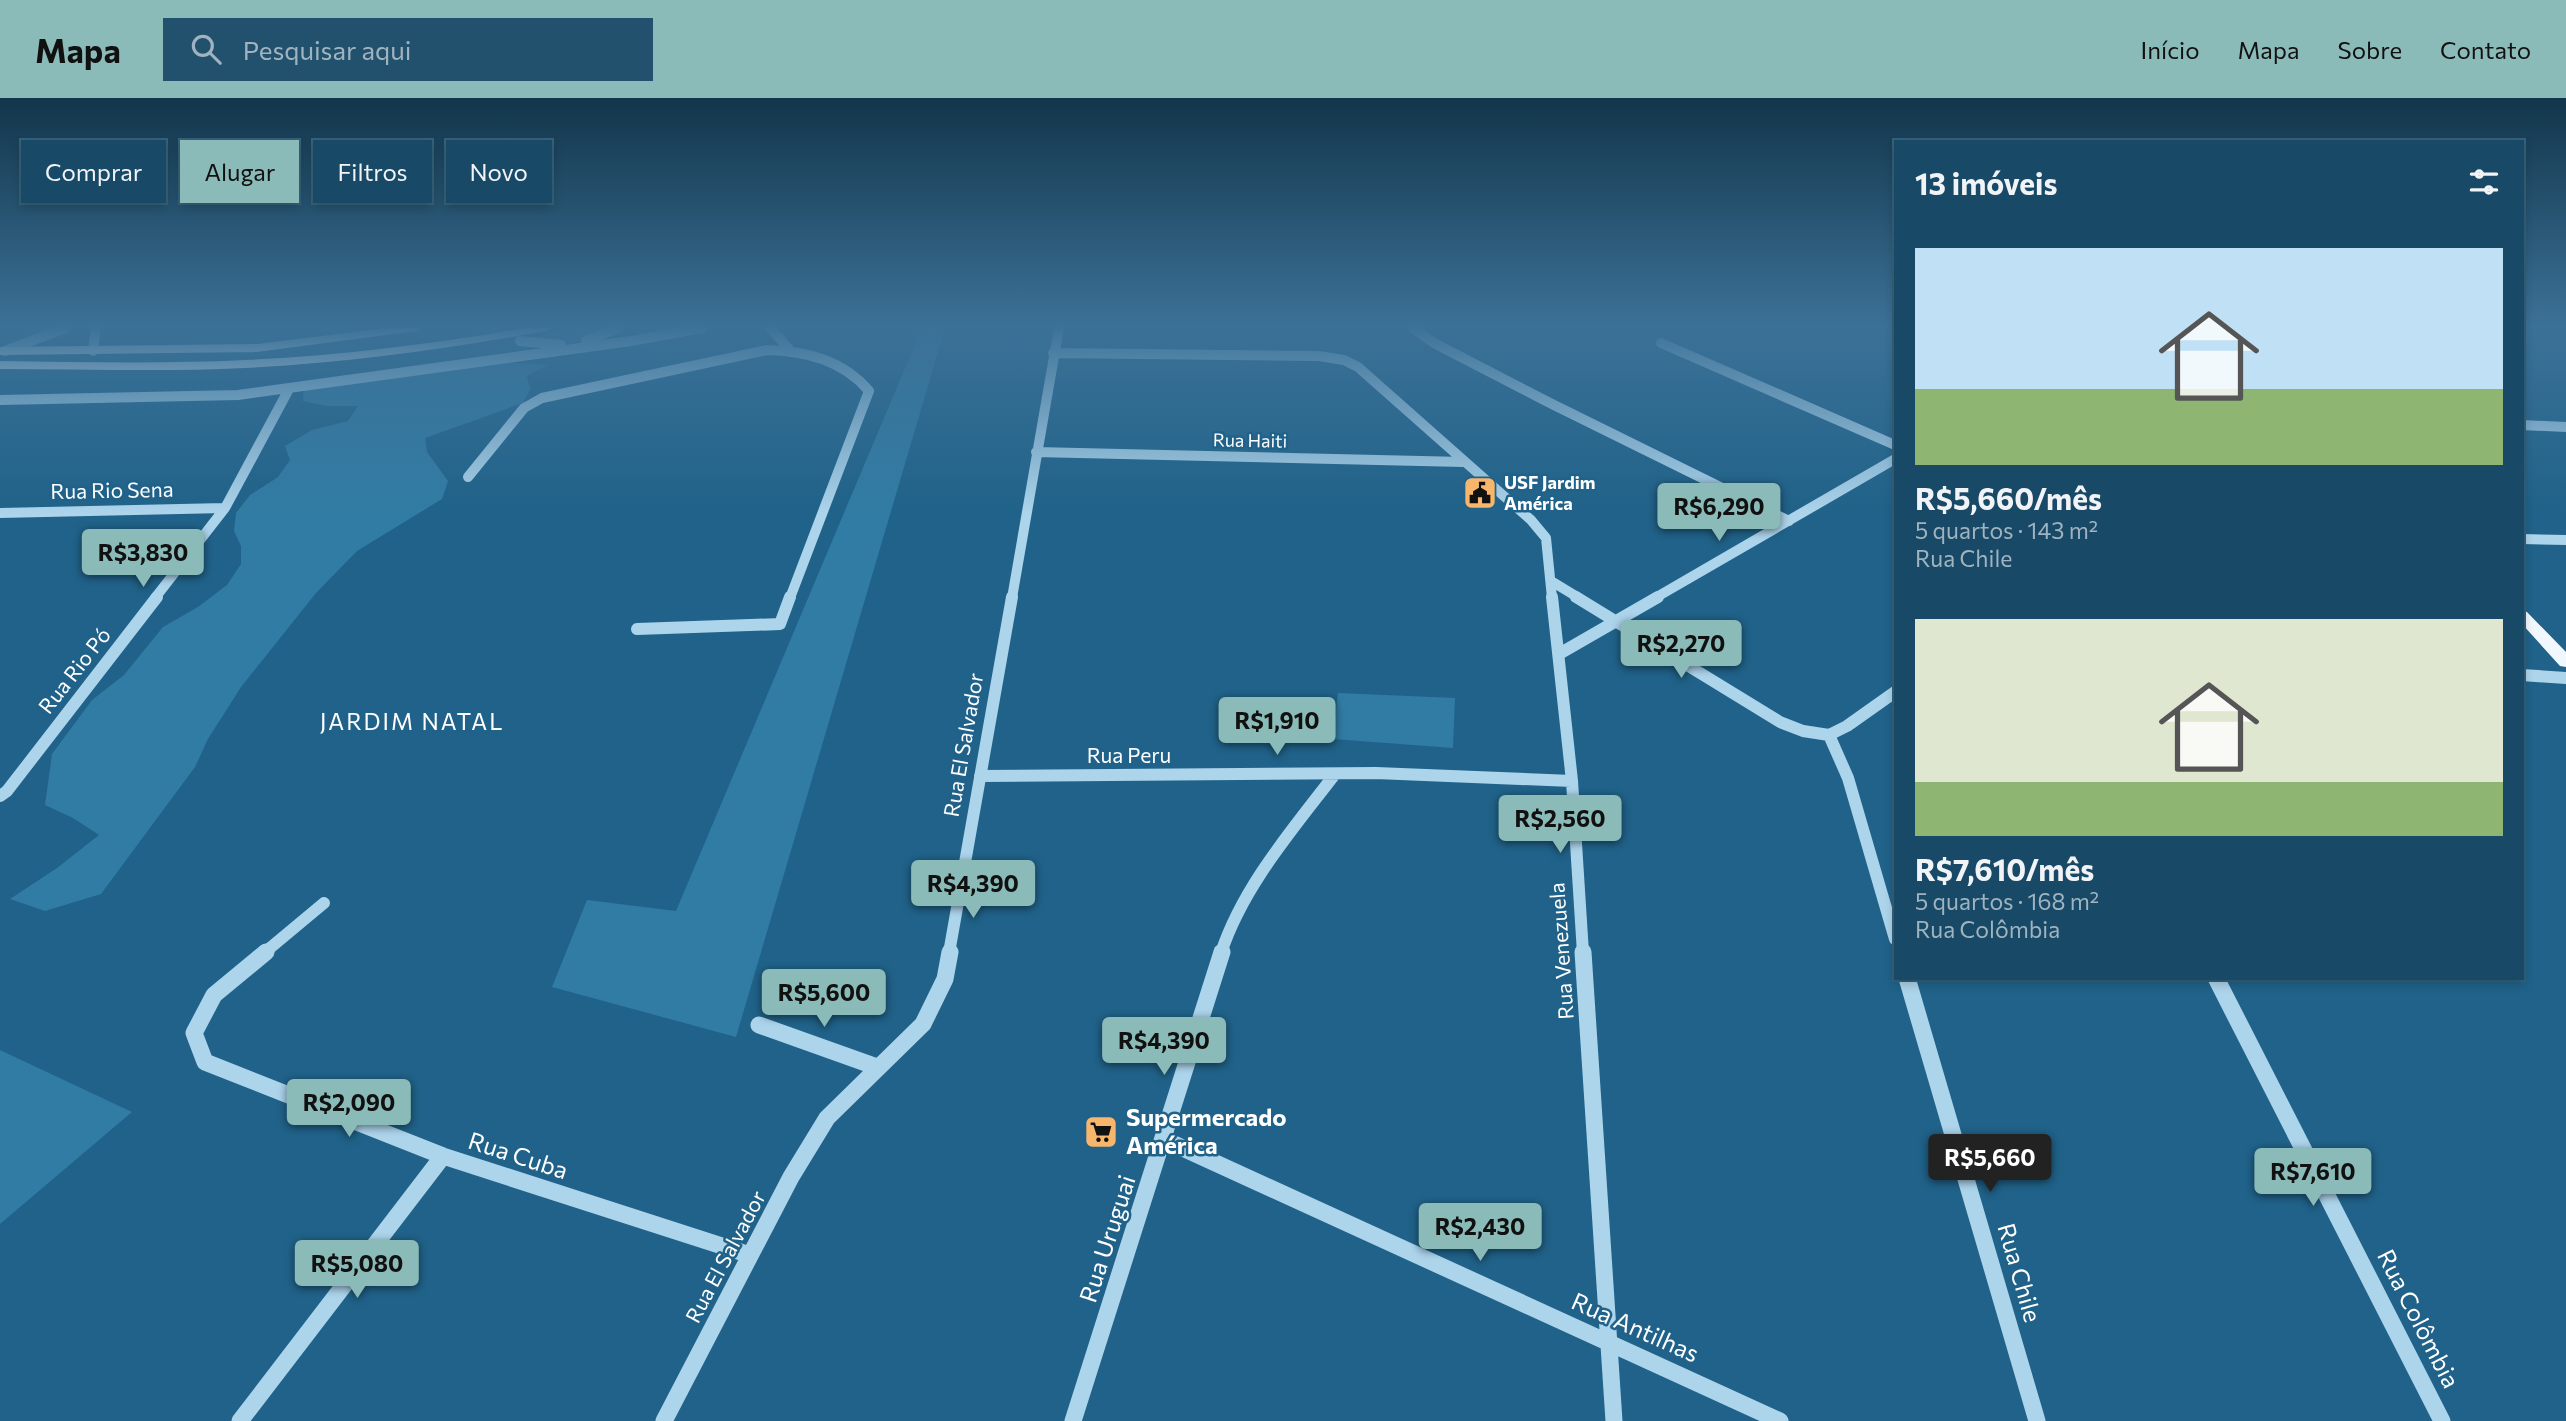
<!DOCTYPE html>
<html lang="pt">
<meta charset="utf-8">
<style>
:root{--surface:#184a67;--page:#21516d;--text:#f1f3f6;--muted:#9fb3c0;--line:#36627b;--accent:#8bbbb9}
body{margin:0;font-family:Commissioner,sans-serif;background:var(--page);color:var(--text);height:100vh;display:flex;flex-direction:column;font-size:26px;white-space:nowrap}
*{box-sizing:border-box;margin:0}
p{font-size:23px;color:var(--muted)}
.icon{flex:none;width:38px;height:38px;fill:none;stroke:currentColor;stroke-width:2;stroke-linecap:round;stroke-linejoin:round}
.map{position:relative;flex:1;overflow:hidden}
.details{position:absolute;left:1894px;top:42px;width:630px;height:840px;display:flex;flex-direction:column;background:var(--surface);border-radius:0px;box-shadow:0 4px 10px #0003,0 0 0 2px var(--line)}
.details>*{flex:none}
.guide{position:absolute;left:21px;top:42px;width:665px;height:63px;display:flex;gap:14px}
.price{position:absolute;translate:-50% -60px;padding:0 16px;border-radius:7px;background:var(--accent);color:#111;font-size:23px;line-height:46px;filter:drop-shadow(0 2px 4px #0008)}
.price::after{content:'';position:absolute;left:50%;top:42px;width:21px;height:16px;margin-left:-10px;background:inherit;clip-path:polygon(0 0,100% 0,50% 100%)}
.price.active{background:#222;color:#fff}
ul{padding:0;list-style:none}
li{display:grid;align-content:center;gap:14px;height:371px;padding:0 21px}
li span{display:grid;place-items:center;height:217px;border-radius:0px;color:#555}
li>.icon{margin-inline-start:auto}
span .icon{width:126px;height:126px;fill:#fffc;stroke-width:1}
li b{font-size:30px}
h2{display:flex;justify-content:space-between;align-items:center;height:84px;padding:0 21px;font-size:30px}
.tag{padding:0 24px;border-radius:0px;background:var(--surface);box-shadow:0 4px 10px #0003,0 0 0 2px var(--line);font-size:24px;line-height:63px}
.tag.active{background:var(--accent);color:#111}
header{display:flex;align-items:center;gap:42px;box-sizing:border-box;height:98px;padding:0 35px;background:var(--accent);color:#111}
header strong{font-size:33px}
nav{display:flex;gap:38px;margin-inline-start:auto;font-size:24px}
.search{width:490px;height:63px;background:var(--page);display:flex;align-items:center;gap:18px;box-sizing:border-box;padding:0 24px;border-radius:0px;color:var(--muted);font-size:26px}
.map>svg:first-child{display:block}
.green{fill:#317ca4}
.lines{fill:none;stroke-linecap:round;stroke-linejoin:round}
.minor-far2{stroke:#acd4eb;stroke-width:10}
.minor-far1{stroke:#acd4eb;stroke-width:12}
.minor{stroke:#acd4eb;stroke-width:17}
.major{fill:#f0f8fe;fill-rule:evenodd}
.labels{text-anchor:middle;stroke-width:5;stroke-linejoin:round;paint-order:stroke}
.far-street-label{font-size:18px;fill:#fff;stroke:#206289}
.far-poi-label{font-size:18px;font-weight:bold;fill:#fff;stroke:#206289;text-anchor:start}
.street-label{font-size:21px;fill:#fff;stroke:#206289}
.neighbourhood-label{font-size:23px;letter-spacing:2px;fill:#fff;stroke:#206289}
.near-poi-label{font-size:24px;font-weight:bold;fill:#fff;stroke:#206289;text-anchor:start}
.near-street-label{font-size:24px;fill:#fff;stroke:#206289}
</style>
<header>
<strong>Mapa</strong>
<div class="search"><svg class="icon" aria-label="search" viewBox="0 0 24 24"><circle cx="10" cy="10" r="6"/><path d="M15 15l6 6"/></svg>Pesquisar aqui</div>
<nav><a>Início</a><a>Mapa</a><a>Sobre</a><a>Contato</a></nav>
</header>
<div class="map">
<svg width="2566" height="1323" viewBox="0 0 2566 1323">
<rect width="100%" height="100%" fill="#206289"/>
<!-- green -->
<path class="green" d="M577,230H610C591,243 561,252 541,237Z
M922,230H945L736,939L552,889L587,802L676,813Z
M498,264L548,267L527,278L530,291L523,305L425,340L427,354L448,383L442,401L357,453L316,495L241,589L208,641L195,669L101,796L45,813L10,801L57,770L99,737L73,720L45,707L52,656L92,602L124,577L163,529L198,509L227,487L241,466V448L234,433L236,415L250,397L278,379L290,362L285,348L312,332L348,323L358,308H327L303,303L304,289Z
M1338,595L1455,600L1453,650L1333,641Z
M0,952L132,1014L0,1126Z"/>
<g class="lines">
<!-- minor-far2 -->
<path class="minor-far2" d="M770,230L789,251
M1413,230L1434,245L1552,306L1789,423
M520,243L561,247
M586,243L618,230
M1661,245L1895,347
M5,253L65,230
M93,253L96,230
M1053,255L1319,258L1344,262L1358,269L1531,422L1546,440L1552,500
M0,302L238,297L631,243L702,230
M2522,327L2566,329
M1036,354L1464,364
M468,379L524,310L542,300L767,252C806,253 843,262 869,293L790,500
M0,415L225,410
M2522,441L2566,442
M1551,483L1579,500
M155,500L225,410L289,291
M1012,500L1059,230
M1655,500L1895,361"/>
<!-- minor-far1 -->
<path class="minor-far1" d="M1552,499L1572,683L1583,855
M1576,499L1780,624L1803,633L1829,637
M637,531L780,526L790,499
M1559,556L1658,499
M2522,577L2566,580
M1829,637L1848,680L1895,841
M1829,637L1847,628L1895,594
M980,678L1376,675L1572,683
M0,698L7,693L157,499
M264,855L324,805
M949,855L1012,499
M1221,855C1243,788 1293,731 1335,676"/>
<!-- minor -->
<path class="minor" d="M266,854L214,897L194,935L205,964L443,1058L750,1157
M1583,854L1614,1323
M1907,880L2037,1323
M2216,880L2442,1323
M759,927L877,969
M1163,1041L1780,1323
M240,1323L443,1058
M664,1323L791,1079L827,1020L923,926L945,881L950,854
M1073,1323L1222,854"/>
<!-- major -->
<path class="major" d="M387,230H422L416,233L257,254L0,257V249L257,246Z
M525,230H552L546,233C446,251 346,265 245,270C163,274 82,271 0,271V263C82,264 163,266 245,262C339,258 432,246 525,230Z
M2522,512L2527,514L2566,554V569L2560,568L2522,526Z"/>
</g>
<!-- sky -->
<linearGradient id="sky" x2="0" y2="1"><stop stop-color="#12364b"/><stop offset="0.55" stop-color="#3c7197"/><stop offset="1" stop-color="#3c7197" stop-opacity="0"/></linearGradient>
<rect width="2566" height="415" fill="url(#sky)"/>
<!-- icons -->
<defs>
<symbol id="civic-square" viewBox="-11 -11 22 22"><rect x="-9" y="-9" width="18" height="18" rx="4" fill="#f8b56c" stroke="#206289"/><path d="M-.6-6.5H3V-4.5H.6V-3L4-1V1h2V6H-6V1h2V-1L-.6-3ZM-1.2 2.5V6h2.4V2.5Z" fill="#111"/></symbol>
<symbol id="supermarket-square" viewBox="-11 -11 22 22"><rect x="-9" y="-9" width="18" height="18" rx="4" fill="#f8b56c" stroke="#206289"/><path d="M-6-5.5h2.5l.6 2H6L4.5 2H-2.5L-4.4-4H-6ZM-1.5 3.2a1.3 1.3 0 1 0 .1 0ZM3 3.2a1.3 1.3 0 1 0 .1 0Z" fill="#111"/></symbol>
</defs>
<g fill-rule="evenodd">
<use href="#civic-square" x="1461" y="376" width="38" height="38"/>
<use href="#supermarket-square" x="1082" y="1015" width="38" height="38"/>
</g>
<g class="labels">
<!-- far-street labels -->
<g class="far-street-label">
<text transform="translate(1250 343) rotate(1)" y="6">Rua Haiti</text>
</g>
<!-- far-poi labels -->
<g class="far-poi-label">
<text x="1504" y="391">USF Jardim<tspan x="1504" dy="21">América</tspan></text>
</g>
<!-- street labels -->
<g class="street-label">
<text transform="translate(112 393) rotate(-1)" y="7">Rua Rio Sena</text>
<text transform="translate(75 573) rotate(-52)" y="7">Rua Rio Pó</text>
<text transform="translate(964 647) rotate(-80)" y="7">Rua El Salvador</text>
<text x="1129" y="665">Rua Peru</text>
<text transform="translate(1562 853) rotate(-94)" y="7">Rua Venezuela</text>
<text transform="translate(726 1159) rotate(-62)" y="7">Rua El Salvador</text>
</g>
<!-- neighbourhood labels -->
<g class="neighbourhood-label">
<text x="412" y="632">JARDIM NATAL</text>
</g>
<!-- near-poi labels -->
<g class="near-poi-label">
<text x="1126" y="1028">Supermercado<tspan x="1126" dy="28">América</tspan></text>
</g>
<!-- near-street labels -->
<g class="near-street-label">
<text transform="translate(518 1058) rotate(18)" y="8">Rua Cuba</text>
<text transform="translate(1108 1141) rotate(-72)" y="8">Rua Uruguai</text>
<text transform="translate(2019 1175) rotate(74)" y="8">Rua Chile</text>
<text transform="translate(2418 1221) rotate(63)" y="8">Rua Colômbia</text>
<text transform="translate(1635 1230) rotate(24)" y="8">Rua Antilhas</text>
</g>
</g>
</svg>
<b class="price" style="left:1719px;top:445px">R$6,290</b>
<b class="price" style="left:143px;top:491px">R$3,830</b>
<b class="price" style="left:1681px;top:582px">R$2,270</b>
<b class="price" style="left:1277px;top:659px">R$1,910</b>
<b class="price" style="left:1560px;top:757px">R$2,560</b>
<b class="price" style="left:973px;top:822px">R$4,390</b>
<b class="price" style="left:824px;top:931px">R$5,600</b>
<b class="price" style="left:1164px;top:979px">R$4,390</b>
<b class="price" style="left:349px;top:1041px">R$2,090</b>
<b class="price active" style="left:1990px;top:1096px">R$5,660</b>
<b class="price" style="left:2313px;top:1110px">R$7,610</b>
<b class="price" style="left:1480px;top:1165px">R$2,430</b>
<b class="price" style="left:357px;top:1202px">R$5,080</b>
<div class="guide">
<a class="tag">Comprar</a>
<a class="tag active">Alugar</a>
<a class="tag">Filtros</a>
<a class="tag">Novo</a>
</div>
<section class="details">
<h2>13 imóveis<svg class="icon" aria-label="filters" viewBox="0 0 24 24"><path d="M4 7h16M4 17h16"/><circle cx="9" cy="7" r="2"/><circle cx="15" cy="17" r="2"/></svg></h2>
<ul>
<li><span style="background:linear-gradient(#bfe0f5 65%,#8fb573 0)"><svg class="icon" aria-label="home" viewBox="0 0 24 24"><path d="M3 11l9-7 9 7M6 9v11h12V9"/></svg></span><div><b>R$5,660/mês</b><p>5 quartos · 143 m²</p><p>Rua Chile</p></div></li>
<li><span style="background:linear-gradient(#dfe7d0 75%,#8fb573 0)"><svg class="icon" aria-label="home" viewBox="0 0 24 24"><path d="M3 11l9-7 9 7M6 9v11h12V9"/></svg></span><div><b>R$7,610/mês</b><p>5 quartos · 168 m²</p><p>Rua Colômbia</p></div></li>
</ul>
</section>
</div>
